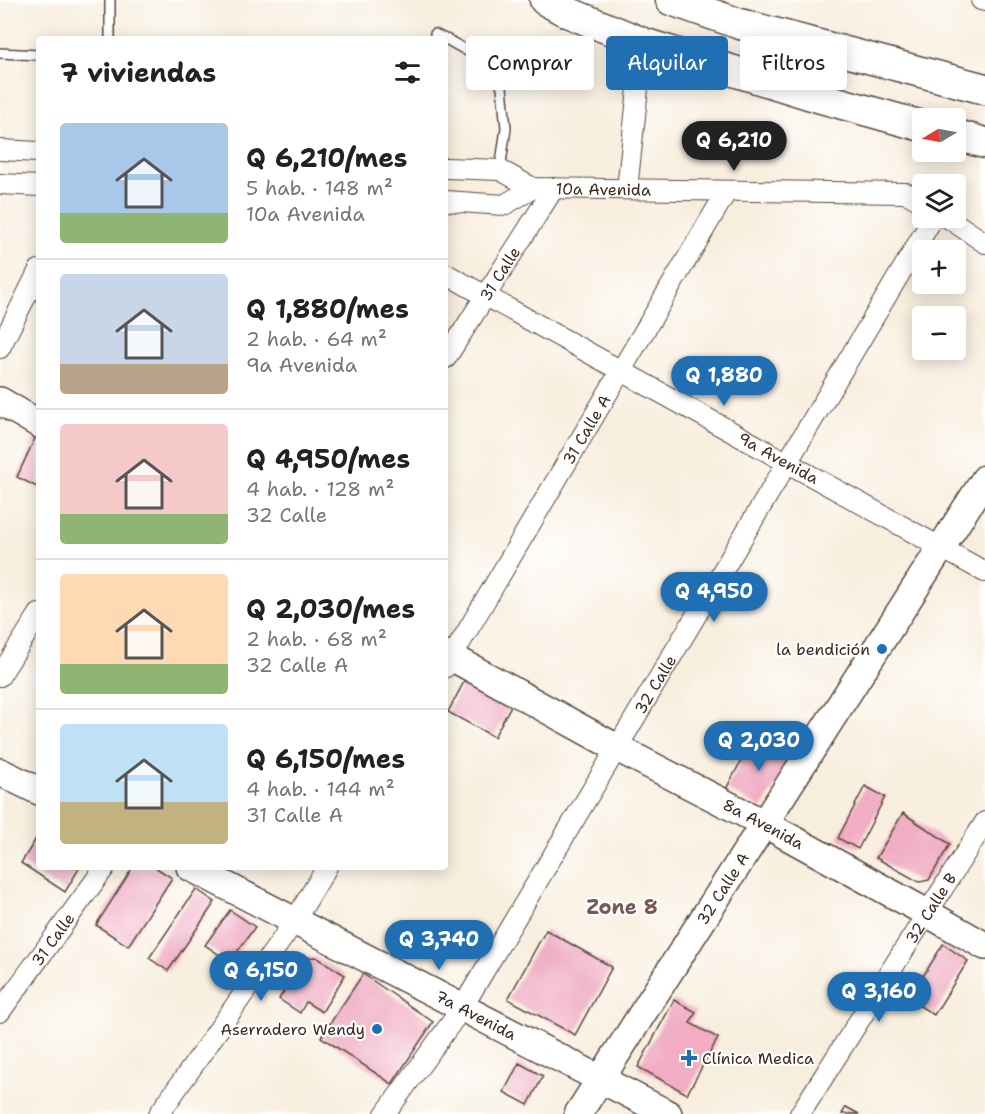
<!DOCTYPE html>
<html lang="es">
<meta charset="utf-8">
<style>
:root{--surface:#fff;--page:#f2f2f2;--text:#222;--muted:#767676;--line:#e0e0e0;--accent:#1f6fb2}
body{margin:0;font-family:"Shantell Sans",sans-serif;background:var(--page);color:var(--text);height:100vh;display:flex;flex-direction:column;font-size:22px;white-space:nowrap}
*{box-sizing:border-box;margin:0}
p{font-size:20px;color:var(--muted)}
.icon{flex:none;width:33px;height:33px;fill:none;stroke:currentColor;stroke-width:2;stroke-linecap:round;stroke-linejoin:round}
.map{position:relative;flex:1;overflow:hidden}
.sheet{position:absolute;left:36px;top:36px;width:412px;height:834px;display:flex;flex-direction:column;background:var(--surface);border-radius:6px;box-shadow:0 3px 15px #0003}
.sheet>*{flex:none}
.guide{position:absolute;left:466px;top:36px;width:428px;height:54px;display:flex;gap:12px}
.needle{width:39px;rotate:260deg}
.tools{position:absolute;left:912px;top:108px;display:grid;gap:12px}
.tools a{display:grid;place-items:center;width:54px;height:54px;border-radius:6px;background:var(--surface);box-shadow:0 3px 15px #0003;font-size:30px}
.price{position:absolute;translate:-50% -51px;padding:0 14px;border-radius:21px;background:var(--accent);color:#fff;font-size:20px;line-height:39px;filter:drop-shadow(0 2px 3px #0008)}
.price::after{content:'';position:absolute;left:50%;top:36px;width:18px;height:14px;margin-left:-9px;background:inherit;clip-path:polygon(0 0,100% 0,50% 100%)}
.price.active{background:#222;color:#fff}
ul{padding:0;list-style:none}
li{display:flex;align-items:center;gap:18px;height:150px;padding:0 24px}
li+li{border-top:2px solid var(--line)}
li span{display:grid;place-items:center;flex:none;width:168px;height:120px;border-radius:6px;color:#555}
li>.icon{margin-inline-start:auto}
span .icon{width:72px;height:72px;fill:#fffc;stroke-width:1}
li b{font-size:26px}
h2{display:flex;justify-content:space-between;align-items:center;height:72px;padding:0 24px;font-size:26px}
.pill{padding:0 21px;border-radius:6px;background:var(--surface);box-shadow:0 3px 15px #0003;font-size:21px;line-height:54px}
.pill.active{background:var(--accent);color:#fff}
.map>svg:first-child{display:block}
.building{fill:#f0adc4}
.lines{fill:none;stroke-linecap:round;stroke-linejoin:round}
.lane-casing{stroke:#57473b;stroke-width:12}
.street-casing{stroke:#57473b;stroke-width:22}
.secondary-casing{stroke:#57473b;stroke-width:30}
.primary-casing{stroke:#57473b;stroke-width:33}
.lane{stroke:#fff;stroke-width:9}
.street{stroke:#fff;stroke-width:20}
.secondary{stroke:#fff;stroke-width:27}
.primary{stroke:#fff;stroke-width:30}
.poi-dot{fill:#1f6fb2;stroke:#fff;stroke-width:2}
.labels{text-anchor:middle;stroke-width:4.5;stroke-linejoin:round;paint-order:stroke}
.street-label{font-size:16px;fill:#3b2a1e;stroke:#fff}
.poi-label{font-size:16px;fill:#3b2a1e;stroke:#fff;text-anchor:end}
.quarter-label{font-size:20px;font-weight:bold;fill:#7a5858;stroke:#fff}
</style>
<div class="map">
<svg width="985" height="1114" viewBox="0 0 985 1114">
<rect width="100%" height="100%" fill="#fff"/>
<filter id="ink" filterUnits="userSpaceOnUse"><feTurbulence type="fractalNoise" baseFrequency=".0167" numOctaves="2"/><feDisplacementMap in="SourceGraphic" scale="12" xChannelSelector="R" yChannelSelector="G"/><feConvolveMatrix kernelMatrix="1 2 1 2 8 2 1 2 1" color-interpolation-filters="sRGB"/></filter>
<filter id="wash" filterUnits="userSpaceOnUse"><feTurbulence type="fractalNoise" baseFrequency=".008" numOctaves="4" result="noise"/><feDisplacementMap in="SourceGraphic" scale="24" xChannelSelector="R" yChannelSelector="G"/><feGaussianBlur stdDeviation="1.35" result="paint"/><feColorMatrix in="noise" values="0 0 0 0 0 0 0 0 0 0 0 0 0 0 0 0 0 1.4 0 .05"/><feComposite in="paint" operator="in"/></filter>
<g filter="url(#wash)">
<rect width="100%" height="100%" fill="#f8eede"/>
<g id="blocks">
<!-- building -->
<path class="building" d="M37,434H39V488L17,477Z
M474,679L514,700L494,737L448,712L465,680Z
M755,735L792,755L762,809L726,789Z
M865,786L885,797L858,849L838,838Z
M903,813L950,844L929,880L919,882L876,858Z
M39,834V867H80L65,892L21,863Z
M133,867H155L172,878L128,946L96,925Z
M196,889L215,902L168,971L149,958Z
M230,910L255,927L230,962L205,945Z
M546,930L612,967L575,1035L508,999Z
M943,944L968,961L934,1015L909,999Z
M316,957L345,975L322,1012L306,1002L300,1013L279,999L304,958Z
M363,974L433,1022L392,1084L321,1037Z
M674,1000L696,1012L690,1023L718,1038L687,1094L638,1067Z
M519,1063L543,1076L528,1105L504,1092Z
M846,1107L859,1114H842Z"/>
</g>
</g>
<g filter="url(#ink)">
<use href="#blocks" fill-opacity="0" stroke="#57473b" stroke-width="1.5"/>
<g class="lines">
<defs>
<path id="lane" d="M435,34L445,39
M110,39V0
M446,39L485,61L502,87L506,128L500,170
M0,53L39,55"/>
<g id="street">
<path d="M981,0L985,1"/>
<path d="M0,150L39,152"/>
<path id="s1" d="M446,168L500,170L533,188L906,193L922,202"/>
<path d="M0,184L39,186"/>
<path d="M627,189L643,43"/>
<path d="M446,201L504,205L533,188"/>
<path d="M948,218L985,243"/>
<path id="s2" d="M446,274L985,572"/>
<path d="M0,348L39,270"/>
<path id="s3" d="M446,358L554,188"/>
<path id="s4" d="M446,667L727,191"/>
<path d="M0,676L39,614"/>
<path id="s5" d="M0,1012L105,867"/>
<path d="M159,1114L294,922L327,867"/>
<path id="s6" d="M385,1114L462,1008L933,218"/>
<path id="s7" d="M800,1114L985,822"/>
</g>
<g id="secondary">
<path d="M0,401L39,424"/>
<path id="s8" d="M446,654L617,748L765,824L927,913L985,946"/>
<path d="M0,772L39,791"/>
<path id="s9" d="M190,867L668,1114"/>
<path id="s10" d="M578,1114L985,479"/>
</g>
<path id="primary" d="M545,0L567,12L643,43L818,97L922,126
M671,0L740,24L985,89
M956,135L985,143"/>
</defs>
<!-- lane casing -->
<use href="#lane" class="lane-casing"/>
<!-- street casing -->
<use href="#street" class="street-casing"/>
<!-- secondary casing -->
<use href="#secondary" class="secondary-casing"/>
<!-- primary casing -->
<use href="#primary" class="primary-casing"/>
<!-- lane -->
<use href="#lane" class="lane"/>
<!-- street -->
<use href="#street" class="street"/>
<!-- secondary -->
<use href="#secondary" class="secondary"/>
<!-- primary -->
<use href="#primary" class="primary"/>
</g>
</g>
<!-- markers -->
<g class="poi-dot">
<circle cx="882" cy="649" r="6"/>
<circle cx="377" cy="1029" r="6"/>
<path d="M686 1049h6v6h6v6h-6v6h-6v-6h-6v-6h6z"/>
</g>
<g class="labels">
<!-- street labels -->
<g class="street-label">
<text dy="6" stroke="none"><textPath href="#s1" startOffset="162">10a Avenida</textPath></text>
<text dy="6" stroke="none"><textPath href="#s3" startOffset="100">31 Calle</textPath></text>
<text dy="6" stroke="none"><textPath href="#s4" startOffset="276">31 Calle A</textPath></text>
<text dy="6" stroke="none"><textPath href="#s2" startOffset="380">9a Avenida</textPath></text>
<text dy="6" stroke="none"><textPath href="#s6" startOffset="508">32 Calle</textPath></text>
<text dy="6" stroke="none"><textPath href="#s8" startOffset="360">8a Avenida</textPath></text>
<text dy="6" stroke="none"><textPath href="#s10" startOffset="268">32 Calle A</textPath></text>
<text dy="6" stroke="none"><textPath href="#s7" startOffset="244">32 Calle B</textPath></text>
<text dy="6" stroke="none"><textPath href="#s5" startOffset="90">31 Calle</textPath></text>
<text dy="6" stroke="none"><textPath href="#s9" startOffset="322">7a Avenida</textPath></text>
</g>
<!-- poi labels -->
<g class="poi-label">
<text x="870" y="655">la bendición</text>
<text x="365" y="1035">Aserradero Wendy</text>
<text x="702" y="1064" text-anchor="start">Clínica Medica</text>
</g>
<!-- quarter labels -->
<g class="quarter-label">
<text x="622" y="914">Zone 8</text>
</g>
</g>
</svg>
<div class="tools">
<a><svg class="needle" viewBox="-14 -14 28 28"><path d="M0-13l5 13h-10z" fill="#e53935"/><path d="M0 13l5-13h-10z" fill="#767676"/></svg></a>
<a><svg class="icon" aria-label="layers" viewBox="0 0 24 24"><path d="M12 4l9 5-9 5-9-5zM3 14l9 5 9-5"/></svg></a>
<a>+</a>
<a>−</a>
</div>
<b class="price active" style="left:734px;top:172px">Q 6,210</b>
<b class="price" style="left:724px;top:407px">Q 1,880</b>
<b class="price" style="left:714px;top:623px">Q 4,950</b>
<b class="price" style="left:759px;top:772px">Q 2,030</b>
<b class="price" style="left:439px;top:971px">Q 3,740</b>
<b class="price" style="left:261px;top:1002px">Q 6,150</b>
<b class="price" style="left:879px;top:1023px">Q 3,160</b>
<div class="guide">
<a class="pill">Comprar</a>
<a class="pill active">Alquilar</a>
<a class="pill">Filtros</a>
</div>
<section class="sheet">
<h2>7 viviendas<svg class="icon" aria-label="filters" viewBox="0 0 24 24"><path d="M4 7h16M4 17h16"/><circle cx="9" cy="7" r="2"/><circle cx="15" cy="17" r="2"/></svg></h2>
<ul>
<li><span style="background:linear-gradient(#a9c7e8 75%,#8fb573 0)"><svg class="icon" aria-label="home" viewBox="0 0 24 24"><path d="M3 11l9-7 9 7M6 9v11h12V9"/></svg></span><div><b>Q 6,210/mes</b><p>5 hab. · 148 m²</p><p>10a Avenida</p></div></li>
<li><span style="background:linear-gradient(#c9d6e8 75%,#b9a48a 0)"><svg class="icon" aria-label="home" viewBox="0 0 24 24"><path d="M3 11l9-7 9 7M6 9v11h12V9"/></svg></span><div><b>Q 1,880/mes</b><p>2 hab. · 64 m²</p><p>9a Avenida</p></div></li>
<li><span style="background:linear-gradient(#f6c9c9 75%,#8fb573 0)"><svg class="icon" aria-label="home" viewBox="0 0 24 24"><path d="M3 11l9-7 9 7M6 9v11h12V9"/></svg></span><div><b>Q 4,950/mes</b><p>4 hab. · 128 m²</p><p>32 Calle</p></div></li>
<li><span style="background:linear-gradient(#ffd9b3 75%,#8fb573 0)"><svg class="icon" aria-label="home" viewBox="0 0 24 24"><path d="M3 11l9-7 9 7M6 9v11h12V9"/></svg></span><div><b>Q 2,030/mes</b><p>2 hab. · 68 m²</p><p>32 Calle A</p></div></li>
<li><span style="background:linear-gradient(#bfe0f5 65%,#c2b280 0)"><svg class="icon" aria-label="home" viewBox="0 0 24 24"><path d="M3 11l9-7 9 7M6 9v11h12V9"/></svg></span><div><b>Q 6,150/mes</b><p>4 hab. · 144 m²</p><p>31 Calle A</p></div></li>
</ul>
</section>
</div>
